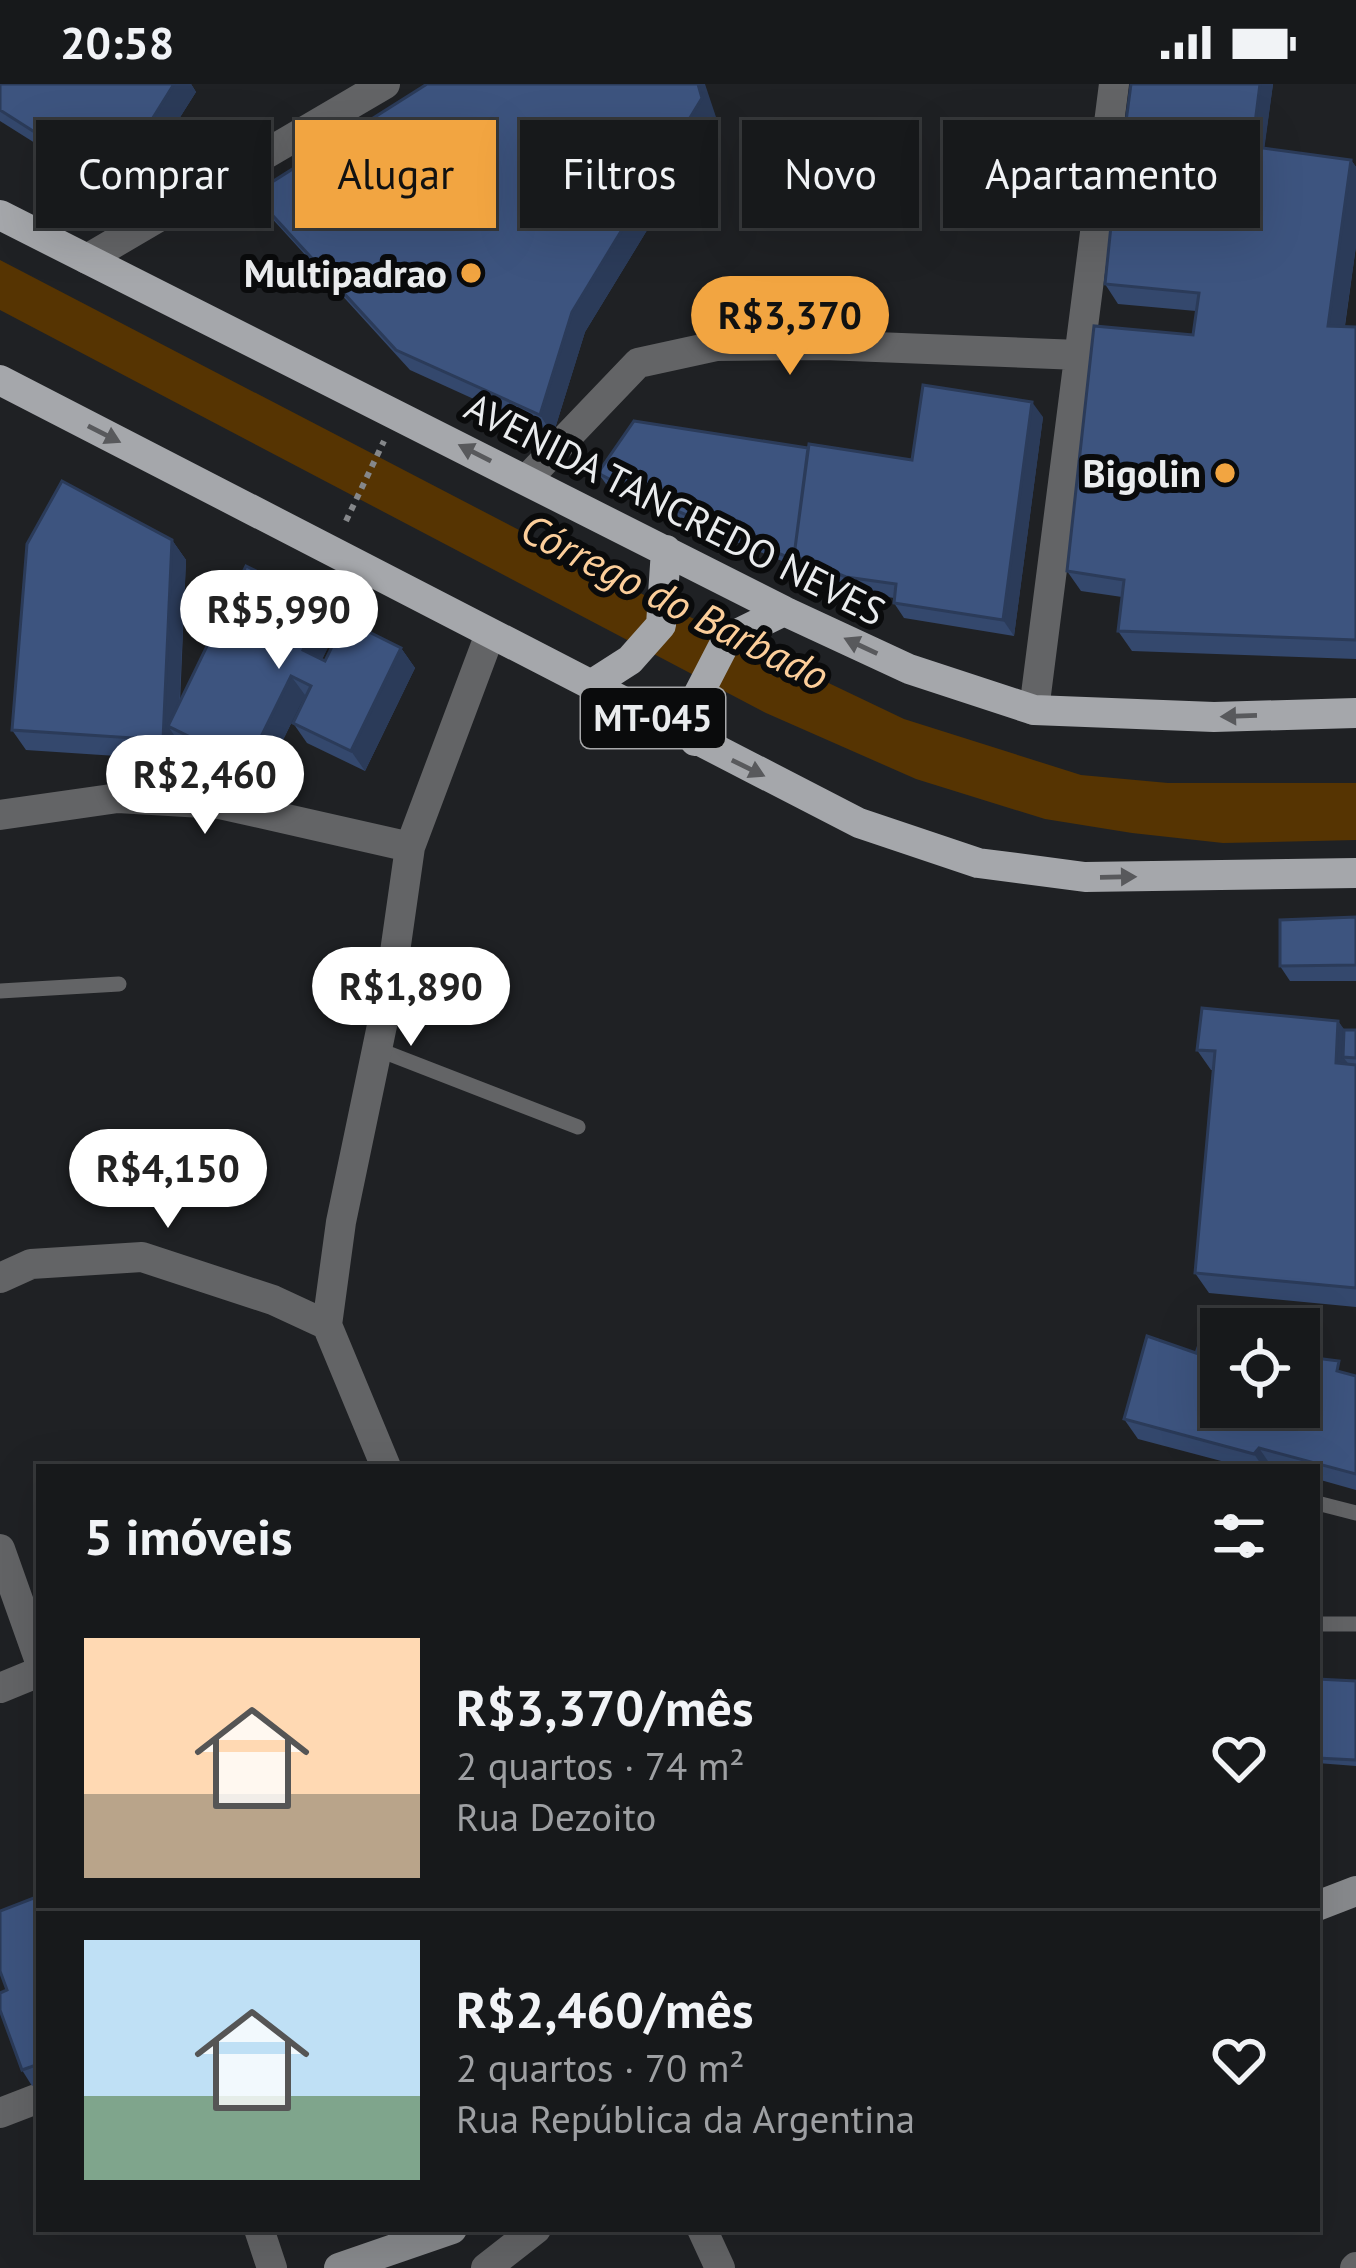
<!DOCTYPE html>
<html lang="pt">
<meta charset="utf-8">
<style>
:root{--surface:#17191b;--page:#242628;--text:#f1f3f6;--muted:#9ea0a3;--line:#36383a;--accent:#f2a541}
body{margin:0;font-family:"PT Sans",sans-serif;background:var(--page);color:var(--text);height:100vh;display:flex;flex-direction:column;font-size:45px;white-space:nowrap}
*{box-sizing:border-box;margin:0}
p{font-size:39px;color:var(--muted)}
.icon{flex:none;width:66px;height:66px;fill:none;stroke:currentColor;stroke-width:2;stroke-linecap:round;stroke-linejoin:round}
.map{position:relative;flex:1;overflow:hidden}
.side{position:absolute;left:36px;top:1380px;width:1284px;height:768px;display:flex;flex-direction:column;background:var(--surface);border-radius:0px;box-shadow:0 12px 48px #0002,0 0 0 3px var(--line)}
.side>*{flex:none}
.guide{position:absolute;left:36px;top:36px;width:1284px;height:108px;display:flex;gap:24px}
.fabs{position:absolute;left:1200px;top:1224px;display:grid;gap:24px}
.fabs a{display:grid;place-items:center;width:120px;height:120px;border-radius:0px;background:var(--surface);box-shadow:0 12px 48px #0002,0 0 0 3px var(--line);font-size:60px}
.price{position:absolute;translate:-50% -102px;padding:0 27px;border-radius:42px;background:#fff;color:#222;font-size:39px;line-height:78px;filter:drop-shadow(0 3px 6px #0008)}
.price::after{content:'';position:absolute;left:50%;top:72px;width:36px;height:27px;margin-left:-18px;background:inherit;clip-path:polygon(0 0,100% 0,50% 100%)}
.price.on{background:var(--accent);color:#111}
ul{padding:0;list-style:none}
li{display:flex;align-items:center;gap:36px;height:300px;padding:0 48px}
li+li{border-top:3px solid var(--line)}
li span{display:grid;place-items:center;flex:none;width:336px;height:240px;border-radius:0px;color:#555}
li>.icon{margin-inline-start:auto}
span .icon{width:144px;height:144px;fill:#fffc;stroke-width:1}
li b{font-size:51px}
h2{display:flex;justify-content:space-between;align-items:center;height:144px;padding:0 48px;font-size:51px}
.tag{padding:0 42px;border-radius:0px;background:var(--surface);box-shadow:0 12px 48px #0002,0 0 0 3px var(--line);font-size:42px;line-height:108px}
.tag.on{background:var(--accent);color:#111}
.status{display:flex;justify-content:space-between;align-items:center;height:84px;padding:0 60px;background:var(--surface);direction:ltr}
.status svg{height:33px;fill:currentColor}
.map>svg:first-child{display:block}
.water{fill:#563402}
.lines{fill:none;stroke-linecap:round;stroke-linejoin:round}
.path{stroke:#85878a;stroke-width:6;stroke-dasharray:6 6;stroke-linecap:butt}
.service{stroke:#636466;stroke-width:15}
.minor{stroke:#636466;stroke-width:30}
.secondary{stroke:#888a8d;stroke-width:30}
.primary{stroke:#a5a7ab;stroke-width:30}
.wall{fill:#34486d}
.shaded-wall{fill:#2b3b59}
.building{fill:#3d547f;stroke:#2b3b59;stroke-width:3}
.oneway{fill:#58595c}
.poi-dot{fill:#f2a541;stroke:#0a0b0c;stroke-width:4.5}
.labels{text-anchor:middle;stroke-width:12;stroke-linejoin:round;paint-order:stroke}
.shield{fill:#0a0b0c;stroke:#a7a8aa;stroke-width:3}
.shield-label{font-size:36px;font-weight:bold;fill:#eaecee}
.poi-label{font-size:39px;font-weight:bold;fill:#eaecee;stroke:#0a0b0c;text-anchor:end}
.street-label{font-size:39px;fill:#eaecee;stroke:#0a0b0c}
.water-label{font-size:42px;font-style:italic;fill:#fcce9a;stroke:#0a0b0c}
</style>
<div class="status"><b>20:58</b><svg viewBox="0 0 49 12"><path d="M0 12V9h3v3zM5 12V6h3v6zM10 12V3h3v9zM15 12V0h3v12zM26 1h20v11H26zM47 4h2v5h-2z"/></svg></div>
<div class="map">
<svg width="1356" height="2184" viewBox="0 0 1356 2184">
<rect width="100%" height="100%" fill="#1f2124"/>
<!-- water -->
<path class="water" d="M0,176L646,512L904,635L1081,691L1168,699H1356V756L1223,759L1132,749L1045,735L916,695L766,629L0,226Z"/>
<g class="lines">
<!-- path -->
<path class="path" d="M346,437L384,357"/>
<!-- service -->
<path class="service" d="M0,907L119,900
M377,965L578,1043
M1317,1419L1356,1429
M1317,1540H1356"/>
<!-- minor -->
<path class="minor" d="M87,175L385,0
M527,395L638,279L716,262L824,261L1079,271
M1034,626L1114,0
M0,731L118,714L220,720L410,763
M0,1194L31,1180L142,1173L273,1216L327,1241
M386,1383L327,1241L341,1138L390,903L410,763L490,550
M0,1465L39,1575
M0,1604L39,1588
M0,2029L39,2014
M259,2145L272,2184
M702,2145L720,2184
M486,2184L536,2145
M1355,2184L1356,2183"/>
<!-- secondary -->
<path class="secondary" d="M1317,1822L1356,1807
M339,2184L452,2145"/>
<!-- primary -->
<path class="primary" d="M0,131L784,527L909,585L1034,626L1214,633L1356,629
M0,296L859,739L978,779L1085,793L1356,789
M591,601L630,576L661,541L666,466
M695,657L696,615L727,555L784,527"/>
</g>
<!-- wall -->
<path class="wall" d="M0,0H191L196,8L127,117L0,37Z
M1131,0H1273L1264,64L1351,76L1356,83V162L1345,242L1356,243V575L1132,567L1118,547L1122,513L1081,507L1067,487L1193,251L1196,227L1118,220L1105,200Z
M716,33L585,248L553,351L410,286L267,129L253,110Z
M1043,333L1014,552L904,534L894,519V514L857,508L647,421L606,400L598,389L808,364L912,376Z
M172,456L186,476L180,619L339,541L322,575L325,577L401,564L415,584L365,687L307,659L293,639L305,611L261,701L182,662L178,657L177,676L26,666L12,646Z
M1356,833V897H1290L1280,882Z
M1338,937L1344,946H1356V1223L1209,1209L1195,1189L1213,986H1211L1197,966Z
M1196,1269L1356,1292V1406L1317,1395V1383H1244L1138,1355L1124,1335Z
M1317,1595L1356,1597V1682L1317,1679Z
M39,1812V1999L32,2002L22,1986Z"/>
<!-- shaded-wall -->
<path class="shaded-wall" d="M174,0H191L196,8L127,117L113,98Z
M698,0H705L716,33L585,248L553,351L540,331L572,228Z
M1260,0H1273L1262,82L1251,67Z
M1351,76L1356,83V162L1342,261L1328,242Z
M1032,318L1043,333L1014,552L1003,536Z
M172,456L186,476L178,647L168,642L178,657L177,676L163,656Z
M325,521L339,541L317,586L303,566Z
M401,564L415,584L365,687L351,667Z
M291,592L305,611L261,701L247,681Z
M1338,937L1352,956L1343,973L1351,983L1336,979Z
M1259,1364L1272,1383H1263L1254,1370Z"/>
<!-- building -->
<path class="building" d="M0,0H174L113,98L0,26Z
M427,0H698L702,14L572,228L540,331L396,266L253,110Z
M1131,0H1260L1252,63L1125,45Z
M1121,45L1351,76L1328,242L1356,243V556L1118,547L1124,496L1067,487L1094,242L1193,251L1199,209L1105,200Z
M923,301L1032,318L1003,536L894,519L896,500L846,493L794,472L809,360L912,376Z
M634,337L808,364L794,472L797,477L639,411L598,389Z
M62,397L172,456L163,656L12,646L27,460Z
M246,482L325,521L303,566L325,577L345,536L401,564L351,667L293,639L311,602L291,592L247,681L168,642Z
M1356,833V881L1280,882V836Z
M1202,924L1338,937L1336,979L1356,981V1204L1195,1189L1215,967L1197,966Z
M1344,946H1356V974L1343,973Z
M1147,1252L1196,1269L1200,1258L1221,1261V1323H1299V1272L1339,1277L1337,1287L1356,1292V1390L1259,1364L1254,1370L1124,1335Z
M1317,1595L1356,1597V1676L1317,1674Z
M39,1812V1980L22,1986L0,1926V1909L7,1906L0,1887V1827Z"/>
<!-- one-way arrows -->
<defs><path id="oneway-solid" d="M-6-.8H1V-3.2L6.5 0L1 3.2V.8H-6Z" transform="scale(3)"/></defs>
<g class="oneway">
<use href="#oneway-solid" transform="translate(104 350) rotate(27)"/>
<use href="#oneway-solid" transform="translate(475 369) rotate(-153)"/>
<use href="#oneway-solid" transform="translate(861 562) rotate(-155)"/>
<use href="#oneway-solid" transform="translate(1239 632) rotate(178)"/>
<use href="#oneway-solid" transform="translate(748 684) rotate(26)"/>
<use href="#oneway-solid" transform="translate(1118 793) rotate(-1)"/>
</g>
<!-- markers -->
<g class="poi-dot">
<circle cx="471" cy="189" r="12"/>
<circle cx="1225" cy="389" r="12"/>
</g>
<g class="labels">
<!-- shield labels -->
<rect class="shield" x="581" y="604" width="144" height="60" rx="9"/>
<g class="shield-label">
<text x="653" y="647">MT-045</text>
</g>
<!-- poi labels -->
<g class="poi-label">
<text x="447" y="203">Multipadrao</text>
<text x="1201" y="403">Bigolin</text>
</g>
<!-- street labels -->
<g class="street-label">
<text transform="translate(675 425) rotate(27)" y="14">AVENIDA TANCREDO NEVES</text>
</g>
<!-- water labels -->
<g class="water-label">
<text transform="translate(675 518) rotate(27)" y="15">Córrego do Barbado</text>
</g>
</g>
</svg>
<div class="fabs">
<a><svg class="icon" aria-label="locate" viewBox="0 0 24 24"><circle cx="12" cy="12" r="6"/><path d="M12 2v4M12 18v4M2 12h4M18 12h4"/></svg></a>
</div>
<b class="price on" style="left:790px;top:294px">R$3,370</b>
<b class="price" style="left:279px;top:588px">R$5,990</b>
<b class="price" style="left:205px;top:753px">R$2,460</b>
<b class="price" style="left:411px;top:965px">R$1,890</b>
<b class="price" style="left:168px;top:1147px">R$4,150</b>
<div class="guide">
<a class="tag">Comprar</a>
<a class="tag on">Alugar</a>
<a class="tag">Filtros</a>
<a class="tag">Novo</a>
<a class="tag">Apartamento</a>
</div>
<section class="side">
<h2>5 imóveis<svg class="icon" aria-label="filters" viewBox="0 0 24 24"><path d="M4 7h16M4 17h16"/><circle cx="9" cy="7" r="2"/><circle cx="15" cy="17" r="2"/></svg></h2>
<ul>
<li><span style="background:linear-gradient(#ffd9b3 65%,#b9a48a 0)"><svg class="icon" aria-label="home" viewBox="0 0 24 24"><path d="M3 11l9-7 9 7M6 9v11h12V9"/></svg></span><div><b>R$3,370/mês</b><p>2 quartos · 74 m²</p><p>Rua Dezoito</p></div><svg class="icon" aria-label="heart" viewBox="0 0 24 24"><path d="M12 20l-8-8c-3-5 5-10 8-4 3-6 11-1 8 4z"/></svg></li>
<li><span style="background:linear-gradient(#bfe0f5 65%,#7fa58c 0)"><svg class="icon" aria-label="home" viewBox="0 0 24 24"><path d="M3 11l9-7 9 7M6 9v11h12V9"/></svg></span><div><b>R$2,460/mês</b><p>2 quartos · 70 m²</p><p>Rua República da Argentina</p></div><svg class="icon" aria-label="heart" viewBox="0 0 24 24"><path d="M12 20l-8-8c-3-5 5-10 8-4 3-6 11-1 8 4z"/></svg></li>
</ul>
</section>
</div>
